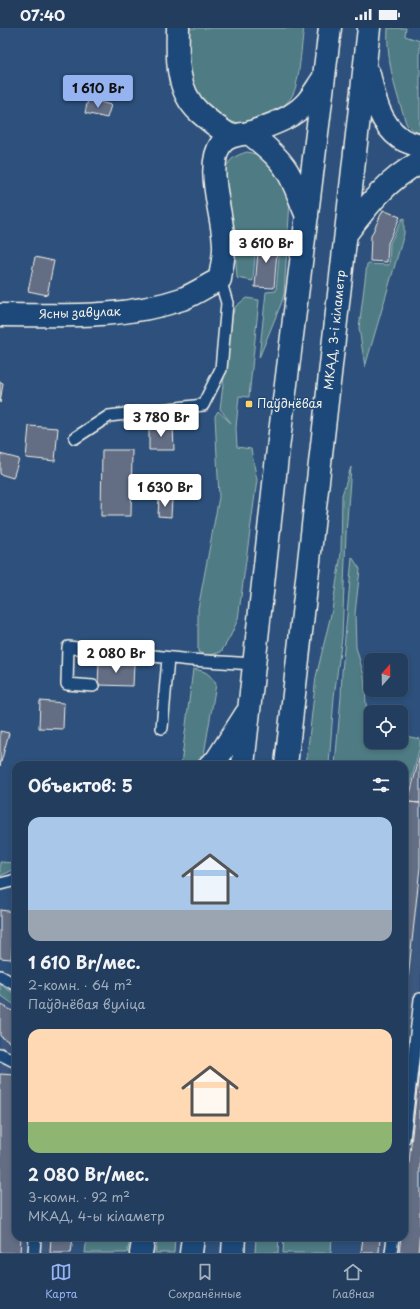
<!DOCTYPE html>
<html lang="ru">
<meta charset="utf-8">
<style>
:root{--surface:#223d5d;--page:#2e4866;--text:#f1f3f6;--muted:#a2aebc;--line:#3f5672;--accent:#95b2f1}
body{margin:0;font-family:"Playpen Sans",sans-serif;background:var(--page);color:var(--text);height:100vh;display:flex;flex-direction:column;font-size:15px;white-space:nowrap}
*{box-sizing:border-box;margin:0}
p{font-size:13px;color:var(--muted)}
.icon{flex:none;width:22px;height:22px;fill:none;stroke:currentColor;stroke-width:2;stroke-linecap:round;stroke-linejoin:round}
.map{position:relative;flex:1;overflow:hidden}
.details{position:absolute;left:12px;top:733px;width:396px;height:480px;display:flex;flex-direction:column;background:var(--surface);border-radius:12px;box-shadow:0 2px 6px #0003,0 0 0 1px var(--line)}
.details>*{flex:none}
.needle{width:26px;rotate:20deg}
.tools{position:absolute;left:364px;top:625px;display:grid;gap:8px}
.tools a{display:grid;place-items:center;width:44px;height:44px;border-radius:8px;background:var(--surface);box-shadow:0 2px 6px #0003,0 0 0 1px var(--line);font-size:20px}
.price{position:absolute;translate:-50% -34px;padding:0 9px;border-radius:4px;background:#fff;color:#222;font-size:13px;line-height:26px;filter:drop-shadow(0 1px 2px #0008)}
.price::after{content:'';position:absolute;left:50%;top:24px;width:12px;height:9px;margin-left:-6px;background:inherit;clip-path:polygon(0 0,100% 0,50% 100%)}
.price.selected{background:var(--accent);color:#111}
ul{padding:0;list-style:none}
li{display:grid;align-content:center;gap:8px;height:212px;padding:0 16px}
li span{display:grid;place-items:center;height:124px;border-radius:12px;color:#555}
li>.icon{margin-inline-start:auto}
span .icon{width:72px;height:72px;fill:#fffc;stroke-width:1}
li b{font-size:17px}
h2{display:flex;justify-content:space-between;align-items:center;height:48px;padding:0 16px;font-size:17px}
.status{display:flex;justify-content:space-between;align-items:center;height:28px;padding:0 20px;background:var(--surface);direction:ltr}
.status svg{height:11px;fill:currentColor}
.tab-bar{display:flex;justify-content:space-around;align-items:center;height:56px;border-top:1px solid var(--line);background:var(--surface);font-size:11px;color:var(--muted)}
.tab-bar a{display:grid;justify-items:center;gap:2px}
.tab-bar .selected{color:var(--accent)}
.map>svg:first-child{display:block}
.built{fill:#3d597e}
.green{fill:#507b84;stroke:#a2b6b6}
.building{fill:#636d84;stroke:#f4f1e8}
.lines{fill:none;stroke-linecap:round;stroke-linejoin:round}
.lane-casing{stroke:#f4f1e8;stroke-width:14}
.street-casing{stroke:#f4f1e8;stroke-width:25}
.highway-casing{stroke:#f4f1e8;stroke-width:25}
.lane{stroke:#1f4a7a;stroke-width:11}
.street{stroke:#1f4a7a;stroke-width:22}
.highway{stroke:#1f4a7a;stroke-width:22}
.poi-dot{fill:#ffd166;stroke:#1f4a7a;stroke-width:1.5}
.labels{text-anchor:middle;stroke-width:3;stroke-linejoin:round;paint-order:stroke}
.street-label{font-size:12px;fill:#f4f1e8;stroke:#1f4a7a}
.poi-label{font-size:12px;fill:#f4f1e8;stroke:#1f4a7a;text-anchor:start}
</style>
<div class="status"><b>07:40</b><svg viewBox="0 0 49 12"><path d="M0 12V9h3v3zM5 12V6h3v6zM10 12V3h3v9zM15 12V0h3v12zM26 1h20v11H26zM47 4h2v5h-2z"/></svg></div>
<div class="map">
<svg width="420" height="1225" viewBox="0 0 420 1225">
<rect width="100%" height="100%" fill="#2d517c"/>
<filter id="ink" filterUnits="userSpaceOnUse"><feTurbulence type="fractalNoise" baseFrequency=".025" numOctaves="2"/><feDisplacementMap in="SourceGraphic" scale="8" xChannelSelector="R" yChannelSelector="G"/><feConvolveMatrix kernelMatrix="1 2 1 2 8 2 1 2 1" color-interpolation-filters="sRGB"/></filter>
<g filter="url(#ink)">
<!-- built -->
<path class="built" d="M420,705V1225H361L363,1209H404V813L408,774Z
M0,969L16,979V1209H73L71,1225H0Z"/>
<!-- green -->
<path class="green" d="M187,0H304C301,17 300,52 293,66C287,79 274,84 261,89C233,101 215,93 200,68C197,63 192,57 191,52C186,35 186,17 187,0Z
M388,0H406L405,8L420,13V105C415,103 410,101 407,97C405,94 404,88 403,85C394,59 386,28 388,0Z
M247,124L260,127L276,140L290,173L284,266L281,276L259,330L266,264L276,263L281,206L257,204L253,253L237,250L234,204L223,145C229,132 233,128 247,124Z
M404,190V206L365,339L359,300L367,236L389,237L390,215L402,191Z
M246,270L259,272L249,369L239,368L236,400L237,419L251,421L257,452L238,591L230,609L221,624L208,628L198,624V581L219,469L215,388L218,383L231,395L220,381L231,292L235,279Z
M351,439L346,506L342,609L334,669L329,737H306L316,649L332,582L341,526L342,467Z
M352,529L360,541L355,586L356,619L364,648L368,700L371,701V714H401V707L420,711V719L406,773L404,795V737H335L341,669L342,644Z
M193,641C206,643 209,645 216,656L203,732L199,737H181Z
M0,834L16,835V840L9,844L0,848Z
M0,956L16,967V978L0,967Z
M87,1209H131L127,1225H85Z
M158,1209H175L174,1225H155Z
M256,1209H279L278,1225H255Z
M284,1209H332L331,1225H283Z"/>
<!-- building -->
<path class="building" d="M88,71L111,77L107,90L85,85Z
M383,182L400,189L388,215L387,234L370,233L371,208Z
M259,211L278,212L274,260L255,259Z
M35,229L54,233L47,267L28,263Z
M0,354L3,355L0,375Z
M173,397L174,422H149V398Z
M29,398L58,400L55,433L26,430Z
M102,422H132L131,488H101Z
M0,426L19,431L13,450L0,446Z
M159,470L172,471L171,489L158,488Z
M99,635L134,636L133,658L98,657Z
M40,673L64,675L63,701L39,700Z
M0,703L9,705L0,738Z
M420,728V775L408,774L419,731Z
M408,774L420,775V839L404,988V813Z
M0,882L16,884V904H14L11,931L0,930Z
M0,976L16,985V1018L0,1008Z
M420,1033V1202L418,1225H399L401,1209H404V1181Z
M0,1046L16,1047V1209H21L20,1225H0Z
M51,1209H73L71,1225H50Z
M363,1209H380L379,1225H361Z"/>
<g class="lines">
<defs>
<path id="lane" d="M75,410L109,388L203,377L221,341L227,275L220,251
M93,658L67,656L68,619L191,632L253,636
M162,700L168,630
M0,856L16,852
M0,948L16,957
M0,1026L16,1034
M404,1111L420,971
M34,1225L35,1209
M391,1225L393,1209"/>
<path id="street" d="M178,0C177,29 176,63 199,84C209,93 220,101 231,108
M0,287C61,287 124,291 182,271C195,266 208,257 220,251C221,241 224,230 224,220C225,193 204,140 221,116C228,107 239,107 249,105"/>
<path id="highway" d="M369,46C374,69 379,95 400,110C405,114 414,116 420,118
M249,105C265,118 282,131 291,150C297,162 301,175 307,188
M249,105C270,97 292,91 307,74C313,67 318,58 323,51
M346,206C368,177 387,152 420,134
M210,737L216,733L246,686
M243,737L277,429L330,0
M286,737L369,0
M141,1225L144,1209
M191,1225L193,1209
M233,1225L234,1209"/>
</defs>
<!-- lane casing -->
<use href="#lane" class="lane-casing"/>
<!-- street casing -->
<use href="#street" class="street-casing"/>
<!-- highway casing -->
<use href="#highway" class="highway-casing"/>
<!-- lane -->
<use href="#lane" class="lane"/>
<!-- street -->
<use href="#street" class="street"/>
<!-- highway -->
<use href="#highway" class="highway"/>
</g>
</g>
<!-- markers -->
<rect class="poi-dot" x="245" y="372" width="8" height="8" rx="2"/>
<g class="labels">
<!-- street labels -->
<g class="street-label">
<text transform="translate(80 285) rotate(-2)" y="4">Ясны завулак</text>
<text transform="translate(335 302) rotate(-84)" y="4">МКАД, 3-і кіламетр</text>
</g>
<!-- poi labels -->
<g class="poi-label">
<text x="257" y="380">Паўднёвая</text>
</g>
</g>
</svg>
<div class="tools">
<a><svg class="needle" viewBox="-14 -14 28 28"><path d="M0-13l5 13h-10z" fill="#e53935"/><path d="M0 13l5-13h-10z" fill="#a2aebc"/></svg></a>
<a><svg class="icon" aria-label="locate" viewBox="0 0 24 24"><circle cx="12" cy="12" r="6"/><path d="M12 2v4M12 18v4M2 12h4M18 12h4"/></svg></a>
</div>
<b class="price selected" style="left:98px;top:81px">1 610 Br</b>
<b class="price" style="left:266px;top:236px">3 610 Br</b>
<b class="price" style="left:161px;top:410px">3 780 Br</b>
<b class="price" style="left:165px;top:480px">1 630 Br</b>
<b class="price" style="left:116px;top:646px">2 080 Br</b>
<section class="details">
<h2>Объектов: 5<svg class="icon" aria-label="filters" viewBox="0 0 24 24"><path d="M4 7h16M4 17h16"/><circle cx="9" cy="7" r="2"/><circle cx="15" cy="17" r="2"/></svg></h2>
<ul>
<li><span style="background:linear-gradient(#a9c7e8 75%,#9aa5b1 0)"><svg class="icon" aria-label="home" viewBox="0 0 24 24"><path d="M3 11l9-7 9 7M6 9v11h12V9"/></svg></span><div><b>1 610 Br/мес.</b><p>2-комн. · 64 m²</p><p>Паўднёвая вуліца</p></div></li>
<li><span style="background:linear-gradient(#ffd9b3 75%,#8fb573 0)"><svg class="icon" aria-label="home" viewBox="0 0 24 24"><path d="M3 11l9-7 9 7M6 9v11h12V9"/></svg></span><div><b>2 080 Br/мес.</b><p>3-комн. · 92 m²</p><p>МКАД, 4-ы кіламетр</p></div></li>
</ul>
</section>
</div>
<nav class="tab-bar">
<a class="selected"><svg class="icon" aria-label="map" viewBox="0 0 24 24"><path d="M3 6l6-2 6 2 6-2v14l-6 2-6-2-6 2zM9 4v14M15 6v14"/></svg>Карта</a>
<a><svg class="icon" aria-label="saved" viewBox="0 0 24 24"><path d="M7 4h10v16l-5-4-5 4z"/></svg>Сохранённые</a>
<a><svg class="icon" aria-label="home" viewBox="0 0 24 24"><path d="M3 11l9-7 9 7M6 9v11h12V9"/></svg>Главная</a>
</nav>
